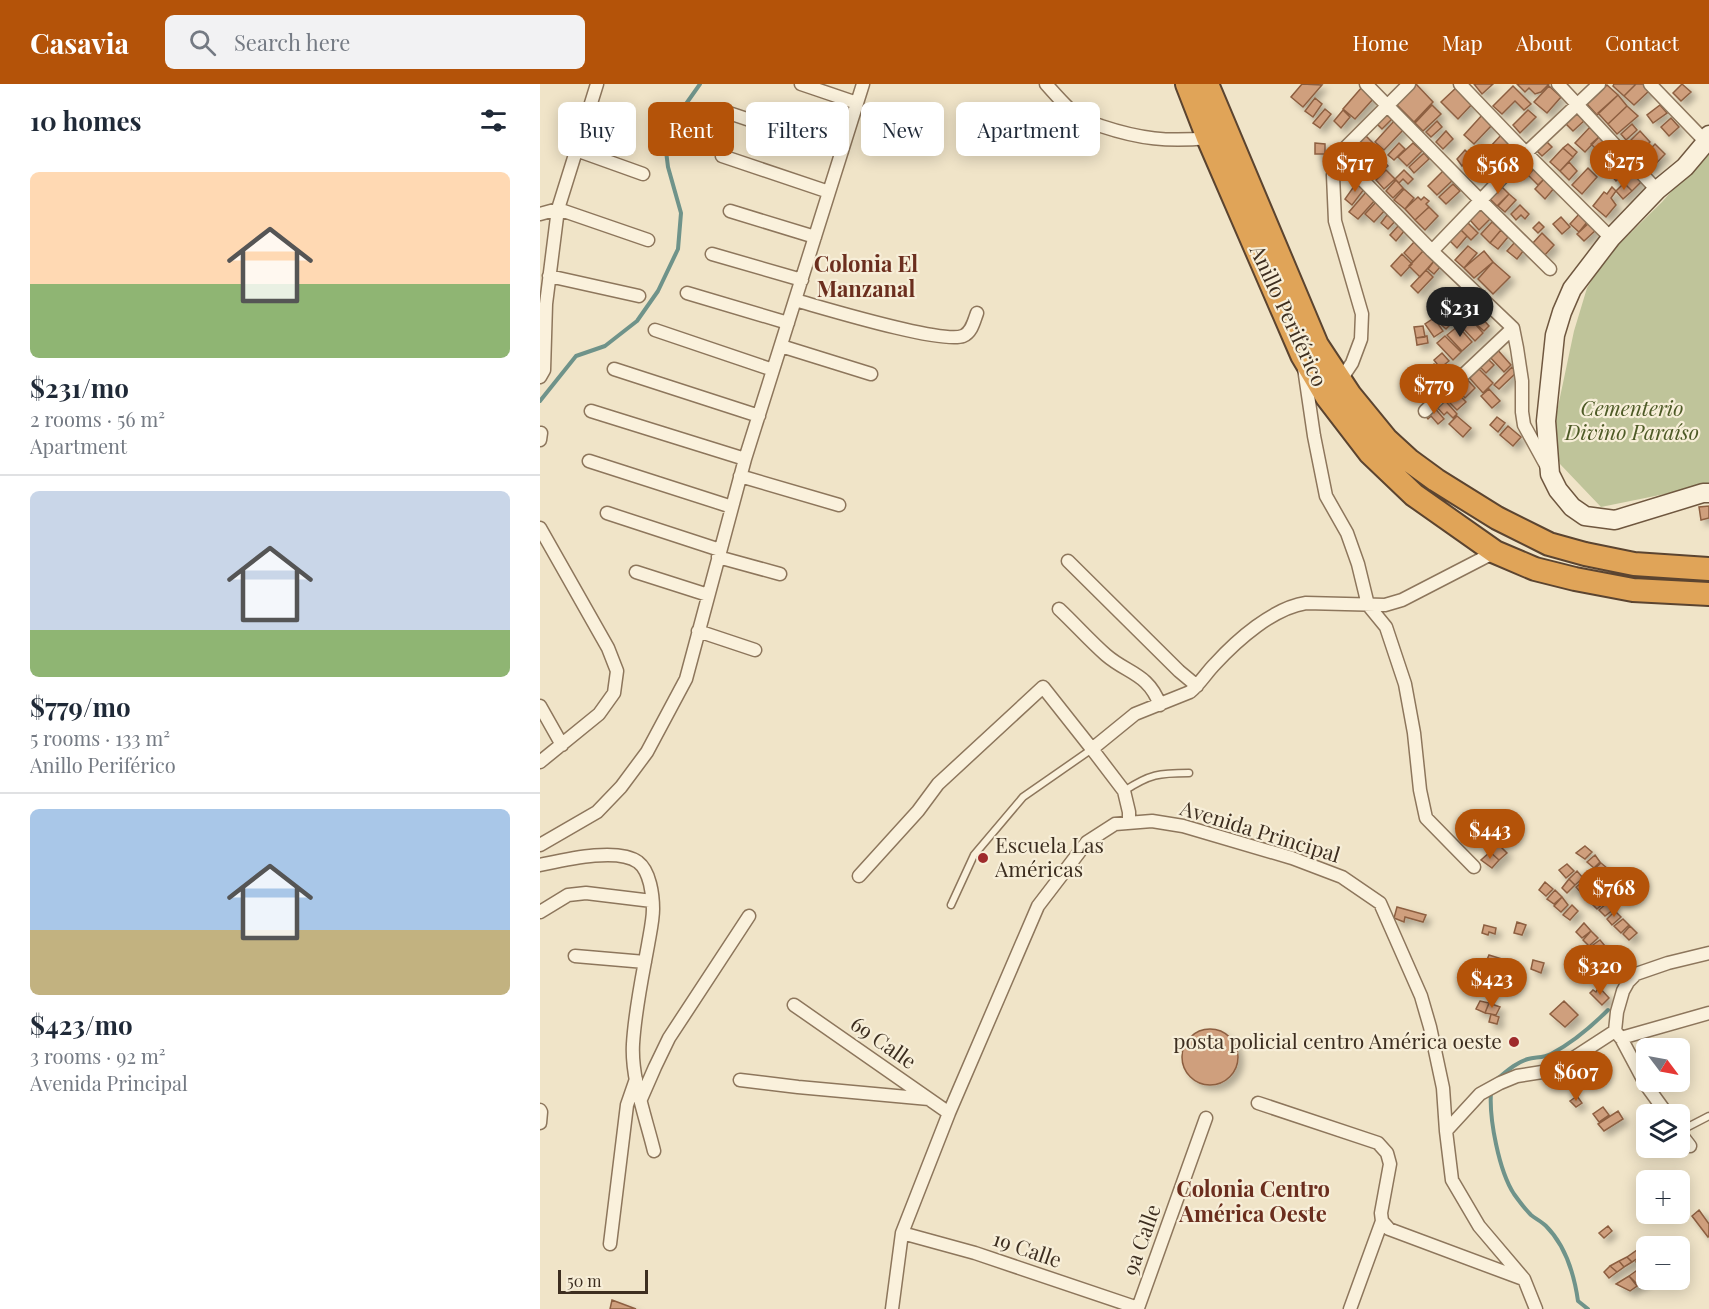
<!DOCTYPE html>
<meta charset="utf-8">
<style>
:root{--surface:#fff;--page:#f2f2f3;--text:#1f2937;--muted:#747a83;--line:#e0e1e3;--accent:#b45309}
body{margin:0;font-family:"Playfair Display",serif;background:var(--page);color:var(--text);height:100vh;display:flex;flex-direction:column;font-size:22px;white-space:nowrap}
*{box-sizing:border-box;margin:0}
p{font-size:20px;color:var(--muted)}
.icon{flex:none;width:33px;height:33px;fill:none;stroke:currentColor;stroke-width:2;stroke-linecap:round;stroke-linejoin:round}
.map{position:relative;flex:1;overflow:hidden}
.drawer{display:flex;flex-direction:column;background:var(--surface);width:540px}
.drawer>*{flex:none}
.banner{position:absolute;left:18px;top:18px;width:570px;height:54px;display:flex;gap:12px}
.needle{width:39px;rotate:122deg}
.controls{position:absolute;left:1096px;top:954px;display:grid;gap:12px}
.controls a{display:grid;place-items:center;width:54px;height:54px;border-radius:9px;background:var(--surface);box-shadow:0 3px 15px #0003;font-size:30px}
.scale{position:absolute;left:18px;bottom:15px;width:90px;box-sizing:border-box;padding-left:6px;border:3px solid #3d2e20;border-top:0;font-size:16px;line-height:21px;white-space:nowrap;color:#3d2e20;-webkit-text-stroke:4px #f7eed8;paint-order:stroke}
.price{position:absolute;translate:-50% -51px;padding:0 14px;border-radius:21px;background:var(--accent);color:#fff;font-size:20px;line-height:39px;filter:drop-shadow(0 2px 3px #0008)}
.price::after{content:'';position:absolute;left:50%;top:36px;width:18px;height:14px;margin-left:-9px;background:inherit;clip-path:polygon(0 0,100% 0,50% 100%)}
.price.on{background:#222;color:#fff}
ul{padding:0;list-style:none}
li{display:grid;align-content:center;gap:12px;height:318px;padding:0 30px}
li+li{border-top:2px solid var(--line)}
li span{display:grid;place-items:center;height:186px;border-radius:9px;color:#555}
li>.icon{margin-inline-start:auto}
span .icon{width:108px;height:108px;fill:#fffc;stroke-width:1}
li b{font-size:26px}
h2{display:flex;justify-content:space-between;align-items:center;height:72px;padding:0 30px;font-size:26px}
.chip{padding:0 21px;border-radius:9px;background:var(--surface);box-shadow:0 3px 15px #0003;font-size:21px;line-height:54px}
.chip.on{background:var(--accent);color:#fff}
header{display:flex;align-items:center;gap:36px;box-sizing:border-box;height:84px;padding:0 30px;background:var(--accent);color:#fff}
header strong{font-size:28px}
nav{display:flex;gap:33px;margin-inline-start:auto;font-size:21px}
.search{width:420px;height:54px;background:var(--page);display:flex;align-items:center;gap:15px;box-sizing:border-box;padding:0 21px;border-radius:9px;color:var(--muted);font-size:22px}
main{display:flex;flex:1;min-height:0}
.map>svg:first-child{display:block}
.cemetery{fill:#bfc49a}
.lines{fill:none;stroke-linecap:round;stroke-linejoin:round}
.stream{stroke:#6f938a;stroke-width:4}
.building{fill:#cf9f7d;stroke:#8d5f41;stroke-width:1.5;filter:url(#shadow)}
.lane-casing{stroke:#8d765c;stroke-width:9}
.street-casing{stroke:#8d765c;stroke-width:15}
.secondary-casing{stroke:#6f573f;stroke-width:21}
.highway-casing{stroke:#5b4430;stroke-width:26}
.lane{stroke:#faf1dc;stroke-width:6}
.street{stroke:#faf1dc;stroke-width:12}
.secondary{stroke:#faf1dc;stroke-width:18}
.highway{stroke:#e0a458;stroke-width:22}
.poi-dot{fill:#9e2a2b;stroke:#f7eed8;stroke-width:2}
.labels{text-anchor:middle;stroke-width:4.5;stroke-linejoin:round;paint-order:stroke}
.street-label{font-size:21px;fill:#3d2e20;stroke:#f7eed8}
.park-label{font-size:21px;font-style:italic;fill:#4d5a26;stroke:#f7eed8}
.poi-label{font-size:21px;fill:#3d2e20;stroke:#f7eed8;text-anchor:start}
.neighbourhood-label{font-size:22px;font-weight:bold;fill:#6b2e1e;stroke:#f7eed8}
</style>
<header>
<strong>Casavia</strong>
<div class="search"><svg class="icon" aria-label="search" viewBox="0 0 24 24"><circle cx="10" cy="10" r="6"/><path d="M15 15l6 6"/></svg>Search here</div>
<nav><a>Home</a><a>Map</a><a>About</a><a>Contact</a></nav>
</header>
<main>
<section class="drawer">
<h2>10 homes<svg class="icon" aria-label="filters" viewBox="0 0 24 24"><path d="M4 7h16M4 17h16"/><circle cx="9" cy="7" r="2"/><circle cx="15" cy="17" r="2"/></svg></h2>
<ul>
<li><span style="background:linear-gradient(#ffd9b3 60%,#8fb573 0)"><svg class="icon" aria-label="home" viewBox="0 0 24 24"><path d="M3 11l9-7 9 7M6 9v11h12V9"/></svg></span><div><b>$231/mo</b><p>2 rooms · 56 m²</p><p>Apartment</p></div></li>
<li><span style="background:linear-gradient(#c9d6e8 75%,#8fb573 0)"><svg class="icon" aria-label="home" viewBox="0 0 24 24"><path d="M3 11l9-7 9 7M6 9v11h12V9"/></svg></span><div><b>$779/mo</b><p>5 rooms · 133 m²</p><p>Anillo Periférico</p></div></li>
<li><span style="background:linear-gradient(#a9c7e8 65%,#c2b280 0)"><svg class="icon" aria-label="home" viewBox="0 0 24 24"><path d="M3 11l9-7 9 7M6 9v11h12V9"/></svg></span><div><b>$423/mo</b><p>3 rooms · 92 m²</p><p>Avenida Principal</p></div></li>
</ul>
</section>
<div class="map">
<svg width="1169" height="1225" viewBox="0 0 1169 1225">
<defs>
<filter id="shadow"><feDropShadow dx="5" dy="5" stdDeviation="3" flood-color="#0004"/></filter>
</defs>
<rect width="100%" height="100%" fill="#f0e4c8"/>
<!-- cemetery -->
<path class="cemetery" d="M1169,65V401L1061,423L1020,380L1012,351L1034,247L1047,204L1066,173L1122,118Z"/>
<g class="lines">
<!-- stream -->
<path class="stream" d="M0,317L36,272L65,262L97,237L118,207L138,165L141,129L128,83L124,51L160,0
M956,996C966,988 975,979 988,975C995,973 1004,974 1011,970C1032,959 1051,943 1068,926
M951,1008C949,1035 959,1087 974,1110C979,1117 985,1125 991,1131C996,1135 1002,1138 1006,1142C1026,1162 1034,1189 1038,1217L1048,1225"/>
</g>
<!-- building -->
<path class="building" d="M762,0L782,1L763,23L751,13Z
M872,0H876L893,18L874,38L854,18Z
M934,0H953L942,10Z
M977,0H1009L1001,8L995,10L989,4L985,8Z
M1074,0H1096L1084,12L1073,2Z
M1096,0H1104L1110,6L1094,21L1084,12Z
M1142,0L1151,8L1141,17L1133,9Z
M1067,1L1078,11L1057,31L1047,20Z
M918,2L934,18L918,35L901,18Z
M973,2L991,20L984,26L975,17L962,30L953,22Z
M1009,2L1021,13L1007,29L994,18Z
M822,3L834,14L815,35L803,25Z
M1078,11L1087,22L1068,40L1058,29Z
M775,14L782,20L773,33L765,27Z
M892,21L901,30L883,47L875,39Z
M1120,21L1127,29L1113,39L1107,31Z
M1087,22L1098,32L1077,50L1068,40Z
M785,25L791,30L780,44L773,39Z
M1035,25L1045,36L1033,47L1023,37Z
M803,26L810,33L801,44L794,37Z
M988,26L996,33L980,49L973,41Z
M845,27L852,35L842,45L834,37Z
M943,30L953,40L934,60L924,51Z
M1131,34L1139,43L1129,52L1121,43Z
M855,36L864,45L844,66L835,58Z
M897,37L902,43L891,53L886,48Z
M1092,40L1097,46L1086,56L1081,50Z
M1050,43L1060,52L1045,68L1035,59Z
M906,47L913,55L903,65L896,58Z
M1100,47L1110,58L1097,71L1086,61Z
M824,50L835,61L817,79L805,67Z
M962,50L972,60L960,72L950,63Z
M1060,52L1066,58L1058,67L1051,60Z
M1005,56L1012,63L1002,72L996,66Z
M775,59L785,60V70H775Z
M859,59L865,65L854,76L848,71Z
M873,59L882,67L867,82L858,73Z
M1028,60L1037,68L1033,73L1023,64Z
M1115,60L1125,70L1111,85L1101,75Z
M1023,64L1033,73L1020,87L1010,78Z
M925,66L931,72L922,82L917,75Z
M884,69L889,75L874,89L869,83Z
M841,74L848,82L837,92L830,85Z
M983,76L993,86L984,95L974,85Z
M1083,77L1090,84L1076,97L1069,89Z
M1029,78L1037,87L1029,96L1020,87Z
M931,81L940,88L934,94L926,87Z
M995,84L1005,94L998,101L988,91Z
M1048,84L1057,93L1042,110L1032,101Z
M905,85L914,95L897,111L888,102Z
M846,86L855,95L844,105L836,96Z
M864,86L873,95L868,100L863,95L859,99L855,95Z
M1092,86L1102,97L1092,107L1081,96Z
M1005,94L1015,103L1005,115L995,105Z
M856,96L863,104L853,114L846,107Z
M817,98L825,104L812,121L805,115Z
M1084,99L1092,107L1083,115L1076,107Z
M913,100L920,107L906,120L899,113Z
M959,100L969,110L957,122L948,113Z
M1072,103L1076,107L1071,114L1076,121L1066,133L1053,122L1064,108L1067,110Z
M864,105L874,114L865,125L854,116Z
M827,107L836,115L818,135L809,128Z
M969,110L976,116L965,128L958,122Z
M878,113L881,116L884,113L889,117L886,120L889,123L875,136L865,125Z
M837,117L846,125L834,138L825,130Z
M980,121L989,130L985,135L981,131L976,136L971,130Z
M889,123L898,132L885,146L875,136Z
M939,124L950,135L939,146L929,135Z
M1040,129L1048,137L1039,148L1030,140Z
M847,131L851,134L853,132L857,135L848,145L841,139Z
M1021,133L1030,143L1022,150L1013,140Z
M927,138L938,149L931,156L920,145Z
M952,138L961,146L950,159L941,150Z
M999,138L1004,143L998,149L993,144Z
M1050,138L1057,145L1044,157L1037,150Z
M859,141L865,146L856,157L850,151Z
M920,145L927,152L917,164L909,156Z
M961,146L968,153L958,165L950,159Z
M1002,149L1014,161L1004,172L992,160Z
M874,158L883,167L873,178L864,169Z
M975,158L984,166L977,175L967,167Z
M928,162L937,169L924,184L915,176Z
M883,167L894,177L880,193L869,182Z
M944,167L953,178L934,194L924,184Z
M862,170L872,180L861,192L851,182Z
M894,177L901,182L894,190L888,185Z
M953,178L970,193L953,210L938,195Z
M886,186L893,193L878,209L871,202Z
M923,203L932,211L927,217L918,209Z
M909,227L916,235L906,245L898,238Z
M929,233L943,249L935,257L920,241Z
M941,233L949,242L944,247L935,239Z
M894,234L903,247L894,253L885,240Z
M883,242L885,253L876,254L874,243Z
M918,242L932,258L922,267L907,251Z
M887,252L888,259L877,261L876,254Z
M905,252L921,268L913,276L897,259Z
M956,264L971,281L964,288L948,271Z
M902,269L909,277L900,284L894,276Z
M946,273L954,281L946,289L938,281Z
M894,280L900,287L891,295L885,289Z
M935,281L953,299L943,309L926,290Z
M877,283L889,297L883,303L870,289Z
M972,283L977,288L959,305L954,301Z
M924,292L935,304L925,314L914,302Z
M912,303L926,318L917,326L903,312Z
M949,305L960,317L952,324L941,312Z
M902,313L917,330L913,334L907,328L904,331L894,320Z
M893,322L904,335L898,340L891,332L888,335L884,330Z
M917,332L931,344L923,353L909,340Z
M957,333L965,339L958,348L950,341Z
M968,342L981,353L973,362L960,351Z
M1169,422V434L1161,436L1159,423Z
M957,759L967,769L959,776L950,768Z
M1045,762L1052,768L1045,775L1036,769Z
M950,768L959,776L952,784L941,776Z
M1055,771L1060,778L1054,784L1047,778Z
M1061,779L1067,784L1059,792L1053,786Z
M1027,780L1034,787L1026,794L1019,786Z
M1068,786L1076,794L1067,801L1059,794Z
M1037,787L1043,794L1035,801L1029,795Z
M1029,795L1035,801L1027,809L1022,804Z
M1076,795L1083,801L1075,809L1069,803Z
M1045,796L1050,802L1042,810L1036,803Z
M1005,798L1013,805L1006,812L999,806Z
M1052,803L1057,809L1049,817L1044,811Z
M1084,804L1091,810L1083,817L1077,811Z
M1015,806L1022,813L1014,820L1007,815Z
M1060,812L1065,818L1057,825L1051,819Z
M1022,813L1028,821L1021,828L1014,822Z
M1067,819L1073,826L1065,832L1059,826Z
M1032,821L1038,827L1030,836L1023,831Z
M857,823L886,831L883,838L865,833L864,838L854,834Z
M1075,827L1081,833L1072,841L1067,835Z
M1083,835L1089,841L1081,849L1074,842Z
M977,838L986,841L982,851L974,849Z
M1044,839L1051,847L1042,854L1036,848Z
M944,841L956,844L955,850L949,848L948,851L942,849Z
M1090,842L1097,849L1089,856L1083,850Z
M1051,847L1058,854L1049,862L1043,856Z
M1060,856L1065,862L1057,870L1050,863Z
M1066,864L1074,871L1067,878L1059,871Z
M949,871L962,875L960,881L946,878Z
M993,876L1004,879L1001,889L991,885Z
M971,879L978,881L975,889L968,887Z
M1059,903L1069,914L1062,921L1050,909L1053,906L1056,908Z
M940,917L949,919L945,929L936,925Z
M1024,917L1038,931L1025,943L1010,930Z
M949,919L960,923L956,931L945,929Z
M951,930L959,933L957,940L949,938Z
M642 973a28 28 0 1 1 56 0a28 28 0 1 1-56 0Z
M1037,1012L1042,1019L1036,1023L1030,1017Z
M1063,1023L1069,1031L1059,1038L1053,1030Z
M1078,1027L1083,1035L1064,1047L1058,1040Z
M1159,1126L1169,1140V1152L1168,1153L1152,1132Z
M1068,1142L1072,1147L1064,1154L1059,1149Z
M1100,1164L1103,1171L1092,1178L1087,1173Z
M1104,1172L1107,1176V1180L1101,1184L1096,1178Z
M1087,1173L1092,1178L1084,1183L1079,1177Z
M1079,1177L1084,1183L1077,1188L1070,1182Z
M1070,1182L1077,1188L1069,1194L1064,1188Z
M1096,1187L1104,1198L1099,1202L1089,1192Z
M1089,1192L1097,1202L1090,1207L1076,1200Z
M72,1216L96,1225H70Z"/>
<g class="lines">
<defs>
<path id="lane" d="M584,707C610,690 619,689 649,689
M411,821L434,771L483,713L552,665
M1140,1047L1169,1032"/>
<path id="street" d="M261,0L317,19
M506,0C516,11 531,29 543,36C549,39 556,40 561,42C600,55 628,58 668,54
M826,0L940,116L1010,185
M920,0L986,69L1071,154
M1018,0L1117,106
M1110,0L1166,58
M183,27L302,67
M36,66L103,90
M798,71L892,167L973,244L977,264L982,297V328L984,341L1007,383
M182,72L289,108
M18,125L108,156
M190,127L275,153
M0,130L18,125
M892,167L986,69L1059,0
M172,170L262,196
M9,192L99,212
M147,209L248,239
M255,216C284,224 401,260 423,252C432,248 434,237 437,229
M115,246L233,286
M241,262L331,290
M764,284L774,352L786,412L807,449L818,480L828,521L846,543L865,600L874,649L880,706L886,734L934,783
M74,285L219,332
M0,293L4,286L6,220L18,125L57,0
M800,297L812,279L821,255L822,230L795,137L793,91L798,71L869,0
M51,327L205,375
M885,327L973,244
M0,356L1,349
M49,377L192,423
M200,392L299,421
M67,429L180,466
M0,444L68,564L77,587L74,609L59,630L0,678
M178,473L240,490
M528,477L639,587L657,602
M96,488L168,511
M519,525C535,540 550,557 566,571C588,590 608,589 620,621
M158,547L215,566
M0,622L22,661
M589,737V728L584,707L552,665L595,630L650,608C660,600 666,589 675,580C697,556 733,524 766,519L845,521L862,516L955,468
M0,761L57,728L81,703L107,668L146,595L205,375L323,0
M0,781C24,776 77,763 98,778C110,787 113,811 113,825C113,836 110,849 108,861C102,894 95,926 93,960C91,994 106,1034 114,1067
M319,792L378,727L398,700L503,603L552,665
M0,828L28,811L46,809L112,817
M35,872L105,878
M254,921L409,1029
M1075,947L1081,954L1106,1001L1127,1030
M1081,954L1169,929
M200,996L258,1003L389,1015
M101,1015L115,983L129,954L209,832
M718,1019L838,1059L847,1069L850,1080L841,1129L842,1137L849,1145L983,1195
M0,1026L1,1028L0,1039
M906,1047L940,1010L960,999L977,992L1015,986L1075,947L1077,928L1083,907L1088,898L1096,890L1128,879L1169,869
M1140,1049L1150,1062
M362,1149L435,1169L598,1224L666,1034
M70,1160L87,1021L96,995
M352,1225L362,1149L409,1029L498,822L547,758L575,740L612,737L643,742L752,774L802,793L840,819L881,912L890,943L903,1004L906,1047L912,1096L939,1142L984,1195L996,1225
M810,1225L842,1137"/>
<path id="secondary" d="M1169,51L1166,58L1145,83L1117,106L1071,154L1032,205L1022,228L1015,251L1006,337L1010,390L1018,406L1032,423L1045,432L1075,436L1163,409H1169"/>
<path id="highway" d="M647,0L668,54L762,271L787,313L830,369L874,411L955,468L995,485L1035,495L1093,506L1169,510
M667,0L777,261L810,311L846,355L870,377L896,396L957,434L1009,460L1045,470L1094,480L1169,485"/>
</defs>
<!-- lane casing -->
<use href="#lane" class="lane-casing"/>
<!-- street casing -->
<use href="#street" class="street-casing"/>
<!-- secondary casing -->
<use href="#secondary" class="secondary-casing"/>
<!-- highway casing -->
<use href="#highway" class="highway-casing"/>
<!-- lane -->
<use href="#lane" class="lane"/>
<!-- street -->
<use href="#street" class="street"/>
<!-- secondary -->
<use href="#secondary" class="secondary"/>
<!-- highway -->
<use href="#highway" class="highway"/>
</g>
<!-- markers -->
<g class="poi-dot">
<circle cx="443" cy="774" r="6"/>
<circle cx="974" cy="958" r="6"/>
</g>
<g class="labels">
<!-- street labels -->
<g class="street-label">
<text transform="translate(748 232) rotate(65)" y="7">Anillo Periférico</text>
<text transform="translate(720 748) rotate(17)" y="7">Avenida Principal</text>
<text transform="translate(343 959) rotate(35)" y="7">69 Calle</text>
<text transform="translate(602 1156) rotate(-70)" y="7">9a Calle</text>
<text transform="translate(487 1166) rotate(19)" y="7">19 Calle</text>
</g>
<!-- park labels -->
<g class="park-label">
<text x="1092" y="332">Cementerio<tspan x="1092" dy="24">Divino Paraíso</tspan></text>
</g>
<!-- poi labels -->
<g class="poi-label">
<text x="455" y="769">Escuela Las<tspan x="455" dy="24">Américas</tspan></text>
<text x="962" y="965" text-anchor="end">posta policial centro América oeste</text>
</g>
<!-- neighbourhood labels -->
<g class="neighbourhood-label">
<text x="326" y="188">Colonia El<tspan x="326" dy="25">Manzanal</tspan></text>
<text x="713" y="1113">Colonia Centro<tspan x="713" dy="25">América Oeste</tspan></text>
</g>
</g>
</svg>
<div class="controls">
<a><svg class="needle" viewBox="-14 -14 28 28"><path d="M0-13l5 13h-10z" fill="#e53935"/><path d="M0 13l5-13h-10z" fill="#747a83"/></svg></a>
<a><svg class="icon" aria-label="layers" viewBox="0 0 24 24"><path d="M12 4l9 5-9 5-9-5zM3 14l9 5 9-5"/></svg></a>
<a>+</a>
<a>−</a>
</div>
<div class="scale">50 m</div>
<b class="price" style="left:1084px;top:107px">$275</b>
<b class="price" style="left:815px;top:109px">$717</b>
<b class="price" style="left:958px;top:111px">$568</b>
<b class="price on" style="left:920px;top:254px">$231</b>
<b class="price" style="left:894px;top:331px">$779</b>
<b class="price" style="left:950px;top:776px">$443</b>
<b class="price" style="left:1074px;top:834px">$768</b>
<b class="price" style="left:1060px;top:912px">$320</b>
<b class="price" style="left:952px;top:925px">$423</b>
<b class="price" style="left:1036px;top:1018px">$607</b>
<div class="banner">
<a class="chip">Buy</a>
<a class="chip on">Rent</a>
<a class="chip">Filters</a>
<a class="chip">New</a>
<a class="chip">Apartment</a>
</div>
</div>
</main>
